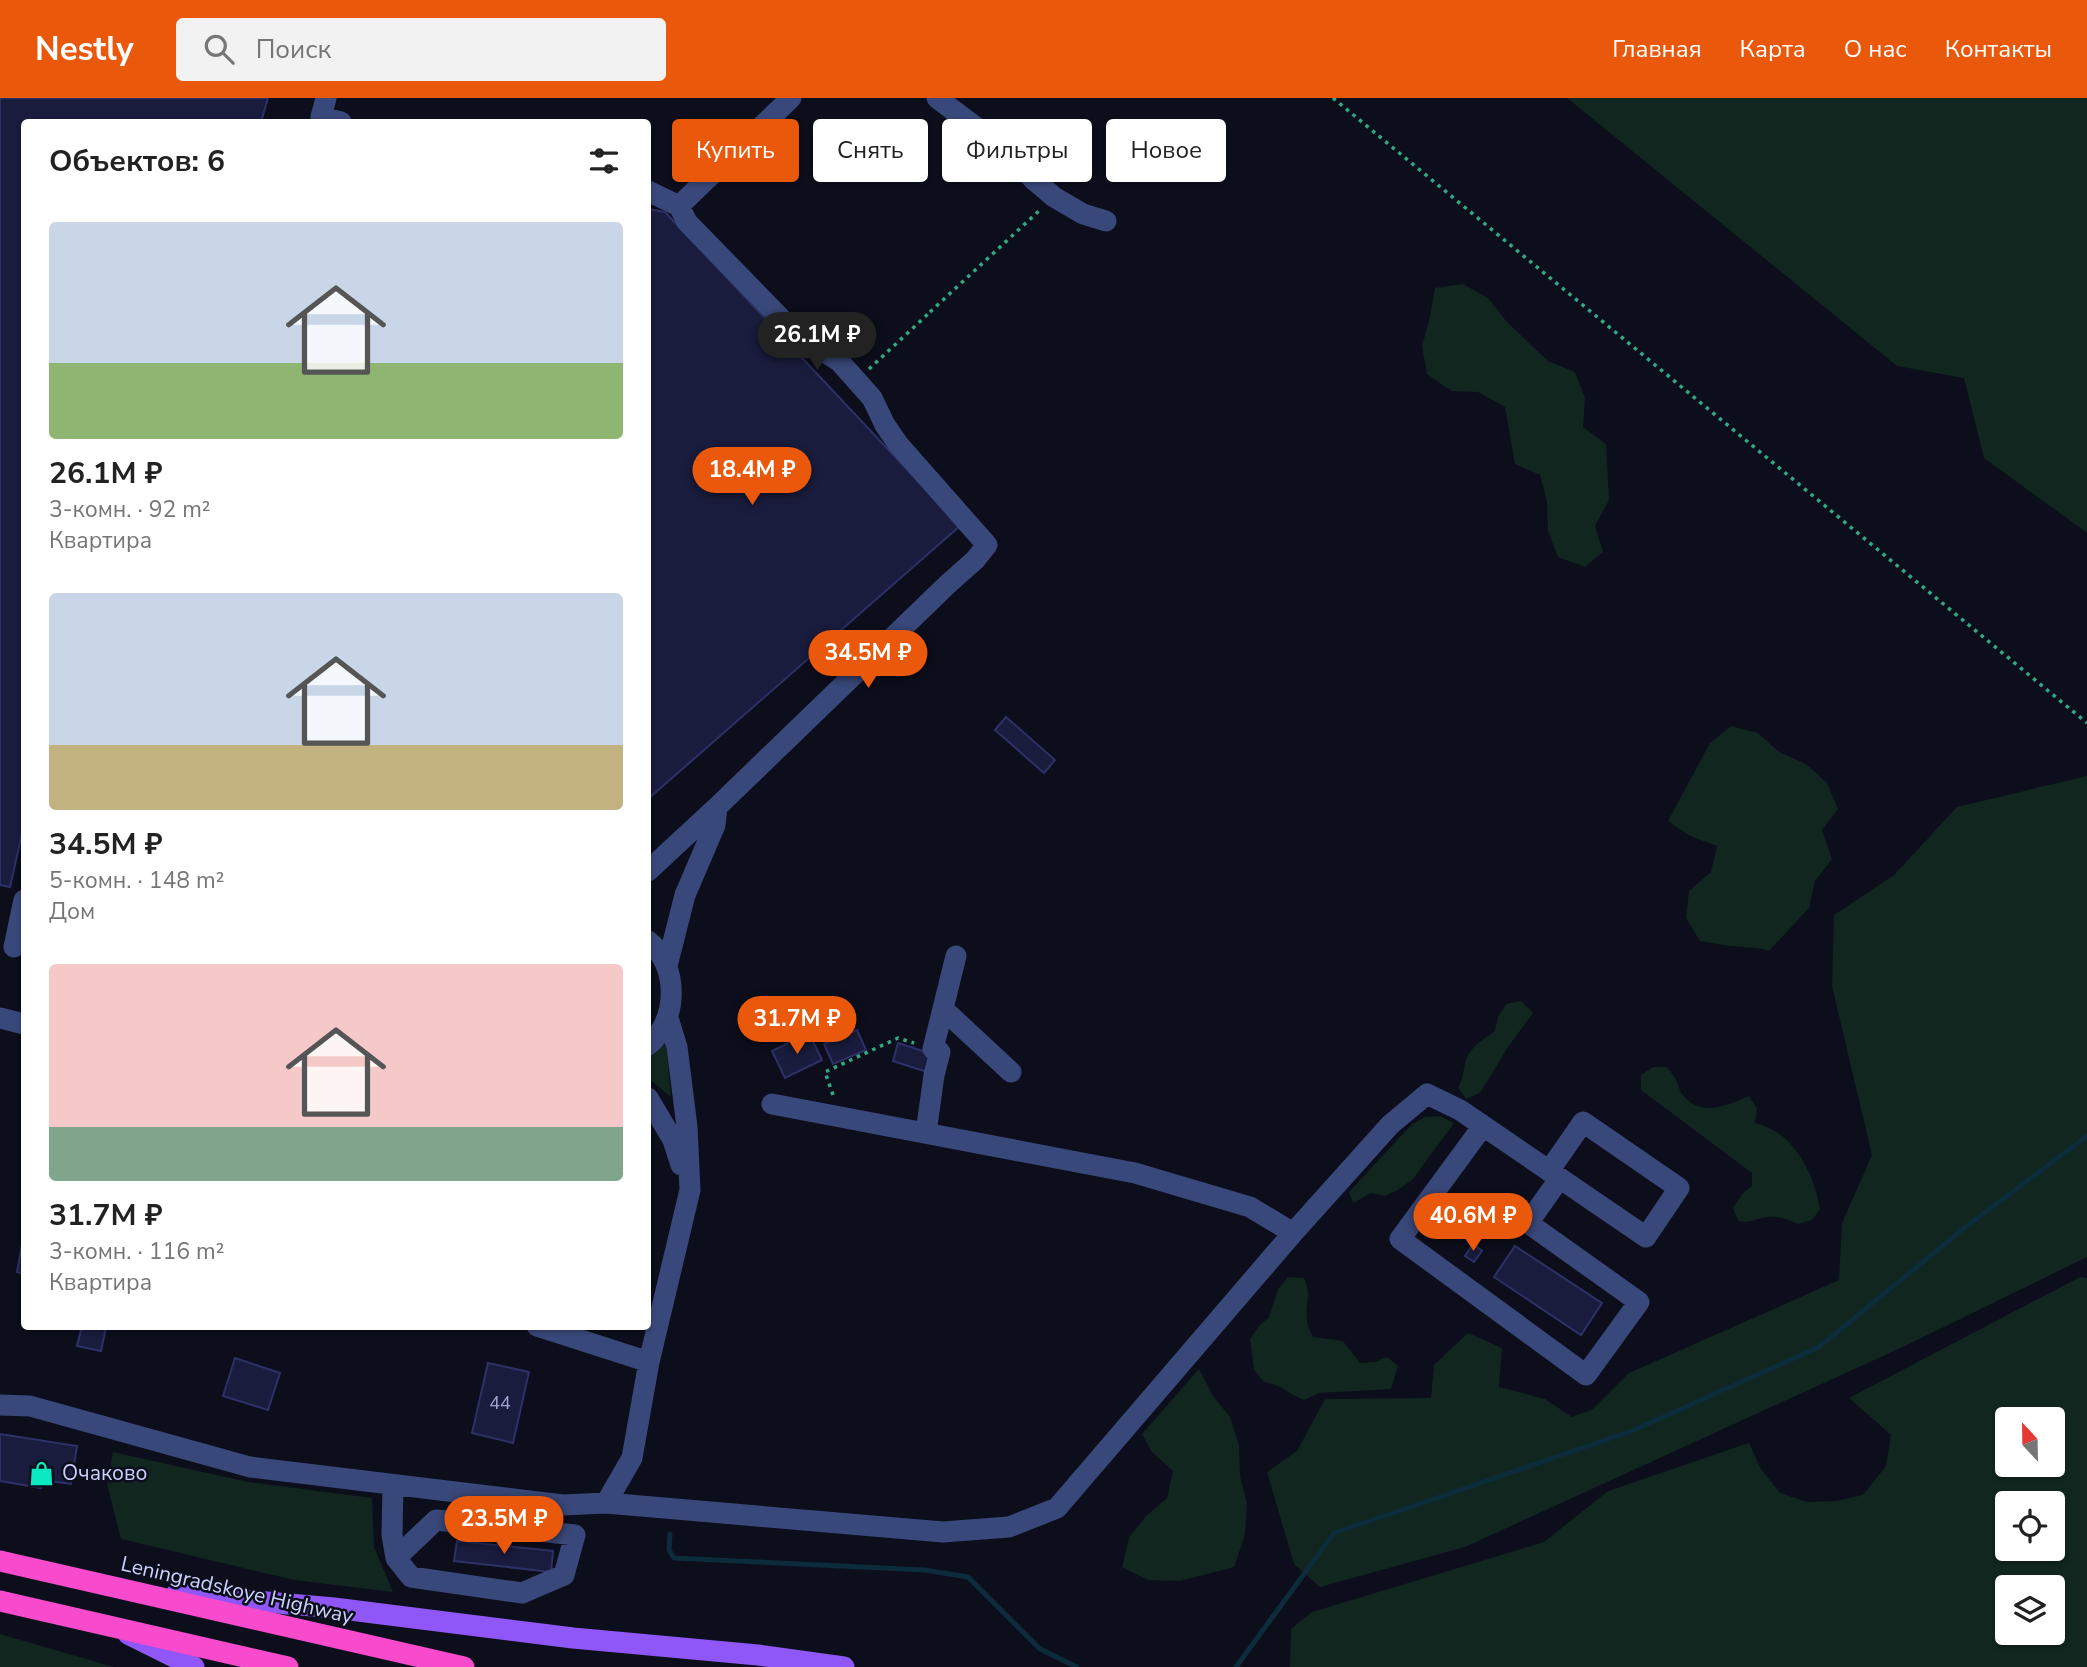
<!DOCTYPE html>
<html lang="ru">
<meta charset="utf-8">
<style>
:root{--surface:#fff;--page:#f2f2f2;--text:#222;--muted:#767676;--accent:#ea580c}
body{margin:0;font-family:"Nunito Sans",sans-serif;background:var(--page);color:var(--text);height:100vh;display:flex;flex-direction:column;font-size:26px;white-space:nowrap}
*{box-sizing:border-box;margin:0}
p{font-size:23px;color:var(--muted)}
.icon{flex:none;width:38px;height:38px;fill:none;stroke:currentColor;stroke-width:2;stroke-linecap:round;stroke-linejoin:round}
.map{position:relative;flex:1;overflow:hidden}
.sheet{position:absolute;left:21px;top:21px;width:630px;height:1211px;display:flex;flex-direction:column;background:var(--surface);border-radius:7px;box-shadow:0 2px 5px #0004}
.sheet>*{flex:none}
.hud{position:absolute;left:672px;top:21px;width:665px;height:63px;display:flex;gap:14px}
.needle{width:46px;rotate:338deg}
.tools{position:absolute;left:1995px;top:1309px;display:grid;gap:14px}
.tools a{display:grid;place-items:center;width:70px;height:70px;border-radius:7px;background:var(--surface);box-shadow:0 2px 5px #0004;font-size:35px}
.price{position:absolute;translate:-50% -60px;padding:0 16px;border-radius:24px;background:var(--accent);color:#fff;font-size:23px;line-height:46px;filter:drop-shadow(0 2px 4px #0008)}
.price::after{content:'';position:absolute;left:50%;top:42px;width:21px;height:16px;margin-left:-10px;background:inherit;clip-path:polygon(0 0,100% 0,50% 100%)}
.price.active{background:#222;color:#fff}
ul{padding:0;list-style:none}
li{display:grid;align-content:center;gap:14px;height:371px;padding:0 28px}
li span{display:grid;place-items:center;height:217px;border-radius:7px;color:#555}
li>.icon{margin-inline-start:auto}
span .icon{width:126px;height:126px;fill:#fffc;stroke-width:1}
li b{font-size:30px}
h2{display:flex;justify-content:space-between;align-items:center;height:84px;padding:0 28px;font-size:30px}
.pill{padding:0 24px;border-radius:7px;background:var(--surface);box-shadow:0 2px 5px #0004;font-size:24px;line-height:63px}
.pill.active{background:var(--accent);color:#fff}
header{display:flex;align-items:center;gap:42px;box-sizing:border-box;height:98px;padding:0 35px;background:var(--accent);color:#fff}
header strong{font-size:33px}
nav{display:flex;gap:38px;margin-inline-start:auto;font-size:24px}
.search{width:490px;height:63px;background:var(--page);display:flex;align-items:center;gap:18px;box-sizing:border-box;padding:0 24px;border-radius:7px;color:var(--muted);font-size:26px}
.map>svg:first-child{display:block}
.green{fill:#10261f;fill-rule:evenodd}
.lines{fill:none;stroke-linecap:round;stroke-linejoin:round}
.stream{stroke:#0c2b3b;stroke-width:5}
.building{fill:#191c3d;stroke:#2c3168;stroke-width:2}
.path{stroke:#32a981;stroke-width:3.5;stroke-dasharray:3.5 5;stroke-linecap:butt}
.minor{stroke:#39487a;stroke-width:21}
.major{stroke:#8f56f8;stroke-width:21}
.highway{stroke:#f74acd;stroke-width:21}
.labels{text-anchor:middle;stroke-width:5;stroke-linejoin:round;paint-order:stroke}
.number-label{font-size:18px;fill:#9ea4cd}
.poi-label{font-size:21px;fill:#cad2fd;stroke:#0c0e1c;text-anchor:start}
.street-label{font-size:21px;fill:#cad2fd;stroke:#0c0e1c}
</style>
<header>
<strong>Nestly</strong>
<div class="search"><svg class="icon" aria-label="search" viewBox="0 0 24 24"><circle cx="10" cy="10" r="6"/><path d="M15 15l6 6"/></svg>Поиск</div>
<nav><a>Главная</a><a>Карта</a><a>О нас</a><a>Контакты</a></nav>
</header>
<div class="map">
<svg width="2087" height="1569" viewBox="0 0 2087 1569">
<rect width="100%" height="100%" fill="#0c0e1c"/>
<!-- green -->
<path class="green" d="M1567,0H2087V435L1984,360L1964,280L1897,268Z
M1463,186L1488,200L1507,224L1548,263L1575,274L1585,300L1583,329L1606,346L1609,402L1595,428L1603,454L1585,469L1558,459L1548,433L1547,404L1540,377L1515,366L1505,309L1478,294L1451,293L1427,276L1422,248L1430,219L1435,190Z
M1731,628L1758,635L1779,654L1806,666L1827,685L1838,711L1822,732L1832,761L1815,783L1809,810L1769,853L1758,850L1729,848L1700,843L1686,820L1689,793L1711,774L1717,748L1690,738L1668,723L1710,645Z
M2087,678V1159L1907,1247L1465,1449L1320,1489L1294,1466L1267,1374L1297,1353L1325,1301L1431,1300L1434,1267L1468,1235L1502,1250L1499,1289L1545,1301L1572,1319L1593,1311L1629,1275L1839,1182L1842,1125L1872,1057L1832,888L1834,817L1894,777L1957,709Z
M1521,903L1533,915L1508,949L1480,995L1466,1001L1458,990C1464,978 1463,972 1466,962C1471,948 1484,941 1495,933L1498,919L1506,906Z
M666,944L671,999L648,980V957Z
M1653,969H1666C1670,973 1674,977 1676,982C1679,987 1679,993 1683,997C1701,1020 1728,1007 1749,998L1757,1011L1755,1025C1793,1033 1814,1075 1820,1111L1812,1122L1798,1126C1788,1121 1780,1118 1768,1119C1758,1120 1748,1126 1738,1123L1733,1110L1742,1096L1752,1088V1075L1641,992V977Z
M1440,1018L1454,1025L1413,1081L1398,1092L1385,1098L1371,1095L1353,1105L1349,1094L1412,1026L1425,1019Z
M1288,1179L1304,1180C1313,1201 1304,1203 1307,1222C1307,1228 1311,1234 1313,1239L1343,1243L1360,1265L1375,1264L1387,1259L1398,1268L1391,1291L1319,1295L1304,1302C1287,1295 1282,1287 1264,1284L1254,1272L1250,1241L1259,1228L1269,1219L1278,1191Z
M2080,1179L2087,1180V1569H1290L1291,1531L1312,1514L1544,1444L1608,1393L1749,1345L1761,1371L1780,1395L1807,1404L1836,1403L1863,1397L1886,1368L1891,1337L1849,1300ZM2007,1321H2053V1367H2007ZM2007,1405H2053V1451H2007ZM2007,1489H2053V1535H2007Z
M1199,1271L1213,1298L1230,1319L1239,1347L1240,1378L1247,1406L1245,1436L1234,1469L1180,1483L1148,1482L1122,1469L1129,1440L1146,1418L1167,1400L1173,1373L1152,1354L1142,1336Z
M113,1354L248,1384L372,1400L374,1449L393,1494L294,1482L121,1441L107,1386Z
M0,1536L114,1569H0Z"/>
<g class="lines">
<!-- stream -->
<path class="stream" d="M670,1436L669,1452L674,1460L925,1472L968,1479L1040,1551L1077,1569
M1236,1569L1334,1435L1632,1333L1819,1249L1968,1127L2087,1038"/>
</g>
<!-- building -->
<path class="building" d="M0,0H268L261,24H24V727L10,789L0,787Z
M648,111L665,114L960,428L648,701Z
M1006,619L1055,662L1044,675L995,632Z
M857,932L866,952L833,966L824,946Z
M809,935L822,962L785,980L772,953Z
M898,945L932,956L927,974L893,963Z
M24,1136V1176L17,1174Z
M1473,1146L1482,1153L1474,1164L1465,1158Z
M1515,1148L1602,1205L1581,1237L1494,1179Z
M82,1228L106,1230L101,1253L77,1248Z
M235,1260L280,1275L268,1312L223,1298Z
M488,1265L529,1274L513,1345L472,1335Z
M0,1336L77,1348L71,1386L42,1382L41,1390L0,1383Z
M457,1443L553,1453L551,1474L454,1463Z"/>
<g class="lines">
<!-- path -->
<path class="path" d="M1333,0L2087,625
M930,214L1041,111
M869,271L928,216
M833,997L825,974L898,940L914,945"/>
<!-- minor -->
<path class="minor" d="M326,0L321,19L341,24
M937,0L1005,51L1034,82L1054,99L1083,116L1106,123
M648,93L679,108L687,124L796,236L839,263L872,300L885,327L898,346L987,447L975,462L949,485L717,709L648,773
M679,108L791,0
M648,843C679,866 679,923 648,947
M14,849L24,802
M667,868L685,797L715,727L717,709
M943,911L1011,974
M0,920L24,926
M648,1000L673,1042L681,1067
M772,1006L1135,1075L1250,1109L1293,1135
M1483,1028L1400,1141L1586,1277L1639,1204L1528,1125L1560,1080
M926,1035L934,977L940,954L933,951L956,858
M537,1228L649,1264
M0,1307L30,1308L250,1369L563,1407L606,1405L943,1434L1009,1429L1057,1410L1293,1135L1390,1027L1427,996L1460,1012L1646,1139L1679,1090L1583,1024L1549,1073
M393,1388L392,1437L396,1460
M606,1405L632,1360L649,1264L690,1092L687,1029L677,949L668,920
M436,1422L575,1437L564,1477L522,1495L411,1479L396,1460Z"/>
<!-- major -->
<path class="major" d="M176,1496L334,1510L573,1540L758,1557L844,1569
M128,1536L194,1569"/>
<!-- highway -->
<path class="highway" d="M0,1463L464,1569
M0,1503L288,1569"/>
</g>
<!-- icons -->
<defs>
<symbol id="shop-bare" viewBox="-9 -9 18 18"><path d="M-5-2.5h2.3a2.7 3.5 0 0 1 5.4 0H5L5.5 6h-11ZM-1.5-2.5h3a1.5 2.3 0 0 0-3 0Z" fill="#0ae9c2" stroke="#0c0e1c" stroke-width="2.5" paint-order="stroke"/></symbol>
</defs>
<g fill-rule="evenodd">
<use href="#shop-bare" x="24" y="1358" width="35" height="35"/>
</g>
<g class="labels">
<!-- number labels -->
<g class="number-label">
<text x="500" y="1311">44</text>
</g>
<!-- poi labels -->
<g class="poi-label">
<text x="62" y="1382">Очаково</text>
</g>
<!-- street labels -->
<g class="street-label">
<text transform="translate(237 1492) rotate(13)" y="7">Leningradskoye Highway</text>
</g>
</g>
</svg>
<div class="tools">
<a><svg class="needle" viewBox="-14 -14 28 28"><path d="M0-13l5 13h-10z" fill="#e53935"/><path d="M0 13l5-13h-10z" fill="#767676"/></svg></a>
<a><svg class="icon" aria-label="locate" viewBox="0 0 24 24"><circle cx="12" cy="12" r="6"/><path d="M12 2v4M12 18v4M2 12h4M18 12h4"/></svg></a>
<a><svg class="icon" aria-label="layers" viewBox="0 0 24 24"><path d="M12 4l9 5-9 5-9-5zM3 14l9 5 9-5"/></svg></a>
</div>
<b class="price active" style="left:817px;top:274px">26.1M ₽</b>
<b class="price" style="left:752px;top:409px">18.4M ₽</b>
<b class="price" style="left:868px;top:592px">34.5M ₽</b>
<b class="price" style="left:797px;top:958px">31.7M ₽</b>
<b class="price" style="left:1473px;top:1155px">40.6M ₽</b>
<b class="price" style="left:504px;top:1458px">23.5M ₽</b>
<div class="hud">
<a class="pill active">Купить</a>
<a class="pill">Снять</a>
<a class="pill">Фильтры</a>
<a class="pill">Новое</a>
</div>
<section class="sheet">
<h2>Объектов: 6<svg class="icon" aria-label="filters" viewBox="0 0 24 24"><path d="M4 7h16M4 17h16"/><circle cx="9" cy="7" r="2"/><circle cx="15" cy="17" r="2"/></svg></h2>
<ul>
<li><span style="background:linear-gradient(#c9d6e8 65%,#8fb573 0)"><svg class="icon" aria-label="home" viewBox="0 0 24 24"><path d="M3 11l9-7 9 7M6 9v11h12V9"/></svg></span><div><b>26.1M ₽</b><p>3-комн. · 92 m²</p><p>Квартира</p></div></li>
<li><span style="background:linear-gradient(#c9d6e8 70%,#c2b280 0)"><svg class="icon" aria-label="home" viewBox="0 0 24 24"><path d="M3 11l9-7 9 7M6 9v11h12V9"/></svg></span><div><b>34.5M ₽</b><p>5-комн. · 148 m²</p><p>Дом</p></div></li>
<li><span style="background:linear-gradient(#f6c9c9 75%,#7fa58c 0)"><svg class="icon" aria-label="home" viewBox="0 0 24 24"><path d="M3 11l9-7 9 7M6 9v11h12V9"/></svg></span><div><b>31.7M ₽</b><p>3-комн. · 116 m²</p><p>Квартира</p></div></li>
</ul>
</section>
</div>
